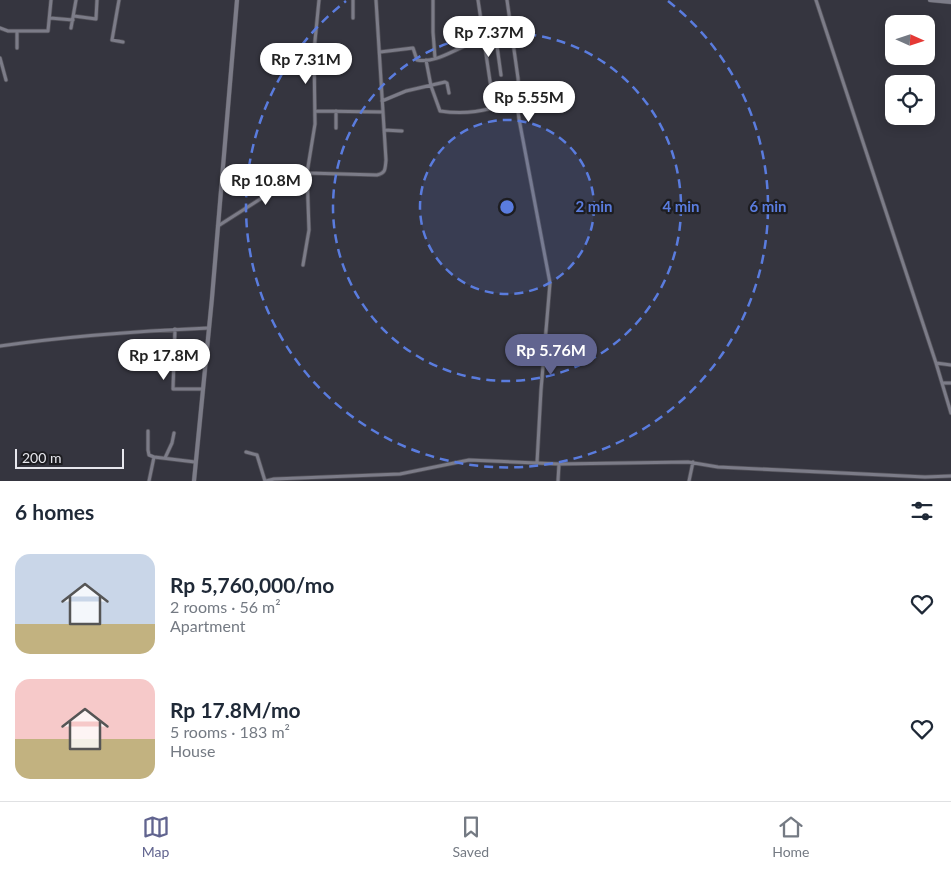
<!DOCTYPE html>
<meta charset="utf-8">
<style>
:root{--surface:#fff;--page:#f6f6f7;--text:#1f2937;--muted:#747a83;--line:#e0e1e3;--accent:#61648f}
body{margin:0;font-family:Lato,sans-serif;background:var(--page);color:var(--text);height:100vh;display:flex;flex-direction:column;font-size:19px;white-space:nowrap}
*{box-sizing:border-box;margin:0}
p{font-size:16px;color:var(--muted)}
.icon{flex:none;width:28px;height:28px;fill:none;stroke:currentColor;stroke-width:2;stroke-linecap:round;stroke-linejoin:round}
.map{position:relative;height:481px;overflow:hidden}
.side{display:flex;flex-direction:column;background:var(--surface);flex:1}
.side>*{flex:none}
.needle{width:32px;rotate:93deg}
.tools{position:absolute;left:885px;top:15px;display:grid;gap:10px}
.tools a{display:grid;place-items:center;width:50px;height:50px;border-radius:10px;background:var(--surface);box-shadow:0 2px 12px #0003;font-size:25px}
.scale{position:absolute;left:15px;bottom:12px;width:109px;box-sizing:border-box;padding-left:5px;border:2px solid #e7e7ed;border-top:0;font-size:14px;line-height:18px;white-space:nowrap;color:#e7e7ed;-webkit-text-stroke:4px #1d1d21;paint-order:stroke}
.price{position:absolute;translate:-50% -42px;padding:0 11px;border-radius:18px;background:#fff;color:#222;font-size:16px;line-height:32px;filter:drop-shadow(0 1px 2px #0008)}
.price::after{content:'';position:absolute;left:50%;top:30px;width:15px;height:11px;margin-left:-8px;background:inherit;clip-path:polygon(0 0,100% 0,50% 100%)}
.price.current{background:var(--accent);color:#fff}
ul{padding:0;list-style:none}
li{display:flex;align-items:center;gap:15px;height:125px;padding:0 15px}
li span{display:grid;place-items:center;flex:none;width:140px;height:100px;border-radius:15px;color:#555}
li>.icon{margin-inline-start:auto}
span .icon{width:60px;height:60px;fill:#fffc;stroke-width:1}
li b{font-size:21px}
h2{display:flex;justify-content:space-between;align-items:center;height:60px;padding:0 15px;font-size:21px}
.tabs{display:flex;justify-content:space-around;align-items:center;height:70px;border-top:1px solid var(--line);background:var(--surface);font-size:14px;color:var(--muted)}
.tabs a{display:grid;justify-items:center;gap:2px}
.tabs .current{color:var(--accent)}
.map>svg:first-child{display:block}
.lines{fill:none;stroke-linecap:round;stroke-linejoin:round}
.street-casing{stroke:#525159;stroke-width:4.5}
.secondary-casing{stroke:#525159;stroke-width:5}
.street{stroke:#7c7c88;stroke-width:3}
.secondary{stroke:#7c7c88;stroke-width:4}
.ring{fill:none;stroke:#5a7cde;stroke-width:2.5;stroke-dasharray:9 6}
.centre{fill:#5a7cde;stroke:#1d1d21;stroke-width:2.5}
.ring-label{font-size:15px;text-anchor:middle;font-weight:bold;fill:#5a7cde;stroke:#1d1d21;stroke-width:4.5;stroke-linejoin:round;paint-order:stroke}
</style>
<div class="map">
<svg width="951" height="481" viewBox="0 0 951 481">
<rect width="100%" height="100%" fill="#35353f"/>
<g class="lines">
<defs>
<path id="street" d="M119,0L112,40L123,42
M433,0V32L435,58
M478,0L494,108
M507,0L518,78L519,93L516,97L519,119L550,283L541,390L537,463
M816,0L936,363L951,413
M74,16L96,19L97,0
M50,18L73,20
M353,18V0
M0,28L8,31H48L51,0
M71,28L76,0
M17,31V48
M496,39L501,75
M380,52L413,48L417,60C436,64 456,48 473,43C486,39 500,38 513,35
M0,58L6,80
M426,60L431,86L440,111C466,115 485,111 509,103
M382,101L406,91L445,82L447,83L449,93
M315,111L383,112
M336,111V128
M384,130L402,131
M218,226L290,180L307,173L377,175C386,173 385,169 386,160L376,0
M303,265L309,230L307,173L315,124L314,51L319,0
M175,329L173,389H202
M0,346C69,336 139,331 209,328
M936,363L951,365
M942,383H951
M148,431V450L149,455L154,457L195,462
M246,452L257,455L265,481
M165,458L172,443L174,433
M149,481L154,457
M266,481L274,479L400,474L469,460L559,464L688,462L718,467L925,477L951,476
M558,481L559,464
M689,481L693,462"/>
<path id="secondary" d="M930,0L951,2
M194,481L212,298L237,0"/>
</defs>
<!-- street casing -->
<use href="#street" class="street-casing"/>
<!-- secondary casing -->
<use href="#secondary" class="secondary-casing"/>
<!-- street -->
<use href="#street" class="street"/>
<!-- secondary -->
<use href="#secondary" class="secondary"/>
</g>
<!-- distance rings -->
<circle cx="507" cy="207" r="87" fill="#5a7cde" fill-opacity=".12"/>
<g class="ring">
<circle cx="507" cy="207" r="87"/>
<circle cx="507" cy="207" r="174"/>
<path d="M668 1A261 261 0 1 1 346 1"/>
</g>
<circle cx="507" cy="207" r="8" class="centre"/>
<g class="ring-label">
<text x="594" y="212">2 min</text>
<text x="681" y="212">4 min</text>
<text x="768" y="212">6 min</text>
</g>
</svg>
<div class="tools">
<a><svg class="needle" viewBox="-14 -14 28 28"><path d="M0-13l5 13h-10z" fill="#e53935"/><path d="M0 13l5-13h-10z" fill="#747a83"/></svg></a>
<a><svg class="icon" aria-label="locate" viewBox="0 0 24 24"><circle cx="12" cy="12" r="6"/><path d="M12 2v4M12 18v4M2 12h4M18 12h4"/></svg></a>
</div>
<div class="scale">200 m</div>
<b class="price" style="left:489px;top:58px">Rp 7.37M</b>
<b class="price" style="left:306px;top:85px">Rp 7.31M</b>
<b class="price" style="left:529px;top:123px">Rp 5.55M</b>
<b class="price" style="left:266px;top:206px">Rp 10.8M</b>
<b class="price current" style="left:551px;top:376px">Rp 5.76M</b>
<b class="price" style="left:164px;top:381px">Rp 17.8M</b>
</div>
<section class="side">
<h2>6 homes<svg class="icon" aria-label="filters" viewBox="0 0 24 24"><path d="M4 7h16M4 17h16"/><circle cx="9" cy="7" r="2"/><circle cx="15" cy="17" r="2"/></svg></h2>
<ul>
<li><span style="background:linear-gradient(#c9d6e8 70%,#c2b280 0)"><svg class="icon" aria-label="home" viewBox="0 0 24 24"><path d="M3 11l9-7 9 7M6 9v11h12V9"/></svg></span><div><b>Rp 5,760,000/mo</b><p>2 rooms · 56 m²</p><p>Apartment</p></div><svg class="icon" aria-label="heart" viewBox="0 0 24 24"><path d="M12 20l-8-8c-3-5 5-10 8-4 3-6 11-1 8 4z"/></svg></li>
<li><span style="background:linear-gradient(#f6c9c9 60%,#c2b280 0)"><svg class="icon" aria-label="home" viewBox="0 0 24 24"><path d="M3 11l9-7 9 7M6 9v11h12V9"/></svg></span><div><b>Rp 17.8M/mo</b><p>5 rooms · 183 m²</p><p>House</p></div><svg class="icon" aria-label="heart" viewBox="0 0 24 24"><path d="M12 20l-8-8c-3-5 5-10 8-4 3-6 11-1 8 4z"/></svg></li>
</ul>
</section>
<nav class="tabs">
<a class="current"><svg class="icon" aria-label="map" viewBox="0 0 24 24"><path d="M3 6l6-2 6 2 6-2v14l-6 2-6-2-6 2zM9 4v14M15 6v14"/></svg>Map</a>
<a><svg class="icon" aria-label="saved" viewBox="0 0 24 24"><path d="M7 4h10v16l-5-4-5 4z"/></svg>Saved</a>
<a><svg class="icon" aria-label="home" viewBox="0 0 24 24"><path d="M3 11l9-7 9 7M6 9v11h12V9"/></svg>Home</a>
</nav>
